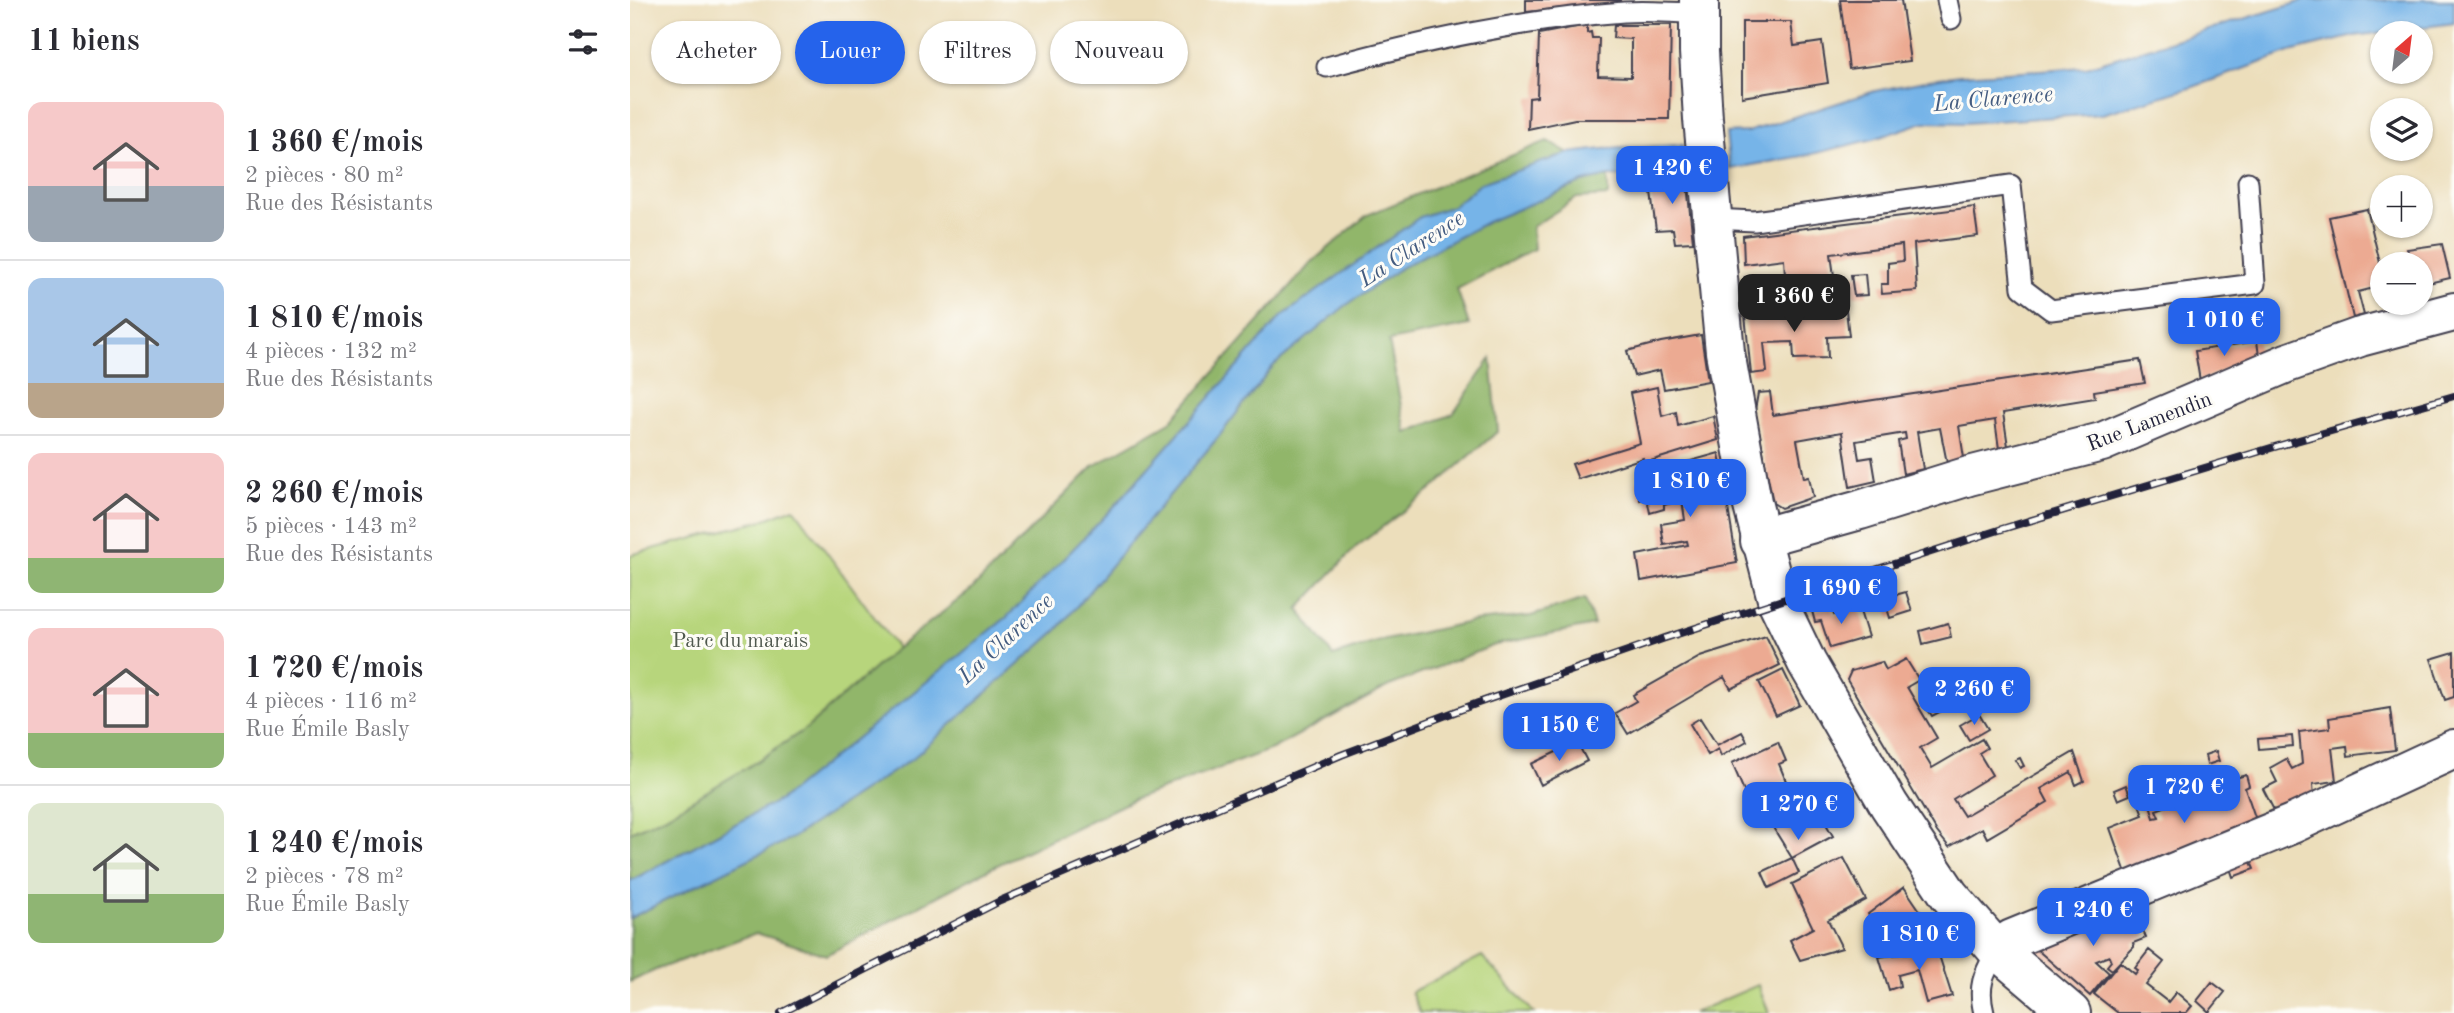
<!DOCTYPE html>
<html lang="fr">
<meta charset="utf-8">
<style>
:root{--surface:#fff;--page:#f2f2f3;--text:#2b2b33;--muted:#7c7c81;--line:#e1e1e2;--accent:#2563eb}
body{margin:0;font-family:"Old Standard TT",serif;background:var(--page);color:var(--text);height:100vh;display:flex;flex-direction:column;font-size:26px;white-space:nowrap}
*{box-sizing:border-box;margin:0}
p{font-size:23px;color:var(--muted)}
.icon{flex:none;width:38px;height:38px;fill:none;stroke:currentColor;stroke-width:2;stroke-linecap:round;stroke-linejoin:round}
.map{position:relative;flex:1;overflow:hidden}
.sheet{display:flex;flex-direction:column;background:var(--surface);width:630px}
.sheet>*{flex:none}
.hud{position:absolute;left:21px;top:21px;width:665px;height:63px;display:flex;gap:14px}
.needle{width:46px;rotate:28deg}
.controls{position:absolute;left:1740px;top:21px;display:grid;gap:14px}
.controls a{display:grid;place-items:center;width:63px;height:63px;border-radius:50%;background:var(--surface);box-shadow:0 2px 5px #0004;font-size:35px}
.price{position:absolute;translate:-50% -60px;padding:0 16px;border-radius:14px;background:var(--accent);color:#fff;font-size:23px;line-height:46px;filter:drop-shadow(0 2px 4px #0008)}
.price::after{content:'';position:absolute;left:50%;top:42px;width:21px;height:16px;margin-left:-10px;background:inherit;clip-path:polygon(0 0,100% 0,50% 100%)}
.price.active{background:#222;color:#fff}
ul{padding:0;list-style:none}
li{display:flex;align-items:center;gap:21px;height:175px;padding:0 28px}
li+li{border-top:2px solid var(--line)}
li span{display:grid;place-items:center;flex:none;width:196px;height:140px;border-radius:14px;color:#555}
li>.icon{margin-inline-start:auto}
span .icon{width:84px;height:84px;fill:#fffc;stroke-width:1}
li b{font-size:30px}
h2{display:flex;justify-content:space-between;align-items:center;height:84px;padding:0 28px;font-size:30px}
.pill{padding:0 24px;border-radius:32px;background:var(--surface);box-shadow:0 2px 5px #0004;font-size:24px;line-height:63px}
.pill.active{background:var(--accent);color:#fff}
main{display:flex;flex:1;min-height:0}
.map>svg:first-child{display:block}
.green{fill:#b7d57b;stroke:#6c7c5b;stroke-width:2}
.forest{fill:#91b66b;stroke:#5a6c53;stroke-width:2}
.water{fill:#76b4e8;stroke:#4c6b92;stroke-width:2}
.building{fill:#ecaa92}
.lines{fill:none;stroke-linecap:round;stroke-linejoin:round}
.service-casing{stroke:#403e4e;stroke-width:23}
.minor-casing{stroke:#403e4e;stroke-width:42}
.secondary-casing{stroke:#403e4e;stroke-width:42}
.service{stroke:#fff;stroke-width:19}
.minor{stroke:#fff;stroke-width:38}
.secondary{stroke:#fff;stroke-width:38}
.rail-casing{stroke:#22223b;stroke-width:8}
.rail{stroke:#fdfcf7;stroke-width:5;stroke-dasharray:16;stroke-linecap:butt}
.labels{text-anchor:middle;stroke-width:6;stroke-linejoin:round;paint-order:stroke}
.street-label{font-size:21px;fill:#22223b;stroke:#fdfcf7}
.park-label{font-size:21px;fill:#4f584e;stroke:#fdfcf7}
.water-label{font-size:23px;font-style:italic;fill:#445c80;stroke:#fdfcf7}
</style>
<main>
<section class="sheet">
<h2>11 biens<svg class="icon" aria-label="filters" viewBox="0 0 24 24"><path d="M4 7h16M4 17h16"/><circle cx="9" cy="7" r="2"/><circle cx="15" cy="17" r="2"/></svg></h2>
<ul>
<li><span style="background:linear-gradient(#f6c9c9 60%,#9aa5b1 0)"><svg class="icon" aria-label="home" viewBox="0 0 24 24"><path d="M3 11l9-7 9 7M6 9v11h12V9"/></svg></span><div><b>1 360 €/mois</b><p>2 pièces · 80 m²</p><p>Rue des Résistants</p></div></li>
<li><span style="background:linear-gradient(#a9c7e8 75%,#b9a48a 0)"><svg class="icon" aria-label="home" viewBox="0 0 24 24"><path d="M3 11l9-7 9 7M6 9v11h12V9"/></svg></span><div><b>1 810 €/mois</b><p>4 pièces · 132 m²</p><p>Rue des Résistants</p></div></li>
<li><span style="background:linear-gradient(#f6c9c9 75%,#8fb573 0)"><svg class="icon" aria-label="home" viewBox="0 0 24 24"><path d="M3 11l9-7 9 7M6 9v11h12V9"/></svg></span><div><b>2 260 €/mois</b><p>5 pièces · 143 m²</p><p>Rue des Résistants</p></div></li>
<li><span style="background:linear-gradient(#f6c9c9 75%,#8fb573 0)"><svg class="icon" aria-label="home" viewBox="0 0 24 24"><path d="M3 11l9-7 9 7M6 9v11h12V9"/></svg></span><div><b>1 720 €/mois</b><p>4 pièces · 116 m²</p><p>Rue Émile Basly</p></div></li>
<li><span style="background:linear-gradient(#dfe7d0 65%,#8fb573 0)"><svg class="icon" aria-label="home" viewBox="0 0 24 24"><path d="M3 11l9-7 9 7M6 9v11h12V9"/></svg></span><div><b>1 240 €/mois</b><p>2 pièces · 78 m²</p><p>Rue Émile Basly</p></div></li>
</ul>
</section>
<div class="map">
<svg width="1824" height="1013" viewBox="0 0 1824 1013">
<rect width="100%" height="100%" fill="#fdfcf7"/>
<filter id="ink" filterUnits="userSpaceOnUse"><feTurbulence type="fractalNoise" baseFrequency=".0143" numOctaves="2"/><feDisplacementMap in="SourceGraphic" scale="14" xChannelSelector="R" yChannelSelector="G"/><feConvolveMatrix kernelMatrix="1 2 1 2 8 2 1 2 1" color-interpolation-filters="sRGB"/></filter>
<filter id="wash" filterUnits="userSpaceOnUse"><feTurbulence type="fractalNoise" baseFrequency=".00686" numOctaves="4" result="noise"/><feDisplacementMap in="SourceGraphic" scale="28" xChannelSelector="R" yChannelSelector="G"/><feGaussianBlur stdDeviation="1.57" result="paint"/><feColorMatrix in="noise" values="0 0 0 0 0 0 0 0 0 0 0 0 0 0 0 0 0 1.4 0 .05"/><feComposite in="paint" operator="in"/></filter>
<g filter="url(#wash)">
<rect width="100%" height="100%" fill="#ecdebb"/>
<!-- green -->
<path class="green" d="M164,508L267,648L177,728L118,767L34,817L0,832V555L133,520Z
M852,956L904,1013H790L781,992Z
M1128,985L1139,1013H1063Z"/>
<!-- forest -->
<path class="forest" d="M917,141L939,153L852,183L823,206L790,218L651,317L482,509L377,618L150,800L0,881V832L34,817L118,767L177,728L267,648L341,590L465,465L540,422L682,262L737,215Z
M978,176V196L947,198L902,227L904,249L827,289L839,325L759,341L776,433L823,414L861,358L868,431L801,490L726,547L668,609L703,656L746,642L845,621L901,616L955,599L964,625L865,645L759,686L642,749L503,800L359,869L196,955L126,933L28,969L0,982V918L162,838L282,759L427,630L589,436L643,366L715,306L772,267L857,222L953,182Z"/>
<!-- water -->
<path class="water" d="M1676,0H1824V23L1724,36L1660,52L1563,87L1472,114L1335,123L1294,122L1244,139L1178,155L1100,169L1096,133L1117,132L1245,91L1309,78L1330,75L1456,67Z
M1052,145L1056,175L1019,178L978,176L953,182L857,222L772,267L715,306L643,366L589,436L427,630L282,759L162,838L0,918V881L150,800L377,617L482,509L651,317L790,217L823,206L851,183L939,153L973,149Z"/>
<g id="blocks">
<!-- building -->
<path class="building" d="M896,0H990V2L896,12Z
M1210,0H1271L1280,61L1219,69Z
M1112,22H1161L1164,46L1192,42L1198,83L1112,97Z
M957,25V33L961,32L962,38H969L968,76L1001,77V39L983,38L984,25H1041L1039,119H945L898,129L899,98L907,97L909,34Z
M1056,175L1063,242L1045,243L1043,229L1026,230L1019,178Z
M1344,207L1348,236L1284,244L1287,291L1252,294L1251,284H1258V263L1273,261L1272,245L1201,254L1207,298L1115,304V277L1155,275L1154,259L1114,264L1113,236Z
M1737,209L1750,263L1780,259L1777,249L1812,244L1820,278L1790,285V264H1752V286L1728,292L1734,315L1723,318L1699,217Z
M1235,274L1237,295L1224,296L1221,275Z
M1216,310L1219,336L1197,337L1198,358L1164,359L1163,342L1134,343L1137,372L1121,374L1115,315Z
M1071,335L1078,381L1034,389L1030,370L1004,376L997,351L1031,342Z
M1627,341L1629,356L1613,361L1570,381L1565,351Z
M1510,360L1515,383L1464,391L1465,398L1373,413L1378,446L1369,449L1365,420L1329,426L1334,458L1317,463L1310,428L1287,432L1293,469L1273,474L1268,441L1276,439L1275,433L1226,441L1229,459L1242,457L1246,481L1220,487L1212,432L1167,440L1174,478L1179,477L1183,497L1151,508L1143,503L1125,410L1128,393L1140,392L1143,415Z
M1027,387L1032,416L1046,412L1048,426L1083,416L1088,440L1014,463L1013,458L948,479L942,464L1010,443L1000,393Z
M1089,453L1107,563L1011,581L1007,555L1058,545L1057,541L1034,545L1031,524L1055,520L1052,500L1034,505V509L1020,513L1017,498L1010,500L1006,481L1025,476V471Z
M1276,592L1282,611L1260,618L1254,598Z
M1201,607L1204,615L1229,608L1238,637L1200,648L1191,621L1185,622L1182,611Z
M1318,623L1321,637L1293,644L1290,631Z
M1136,636L1150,665L1101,689L1094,677L998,734L985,713L1006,701L1003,695L1070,657Z
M1824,652V697L1815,700L1801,659Z
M1276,659L1289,680L1277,687L1307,738L1290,748L1302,768L1352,739L1357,748L1349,753L1362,775L1323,799L1334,816L1444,752L1454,781L1446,785L1441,772L1411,789L1418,802L1357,838L1352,828L1319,847L1307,832L1217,680L1221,671L1252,662L1256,670Z
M1153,670L1170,705L1146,716L1129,682Z
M1318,688L1327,703L1302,716L1293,702Z
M1760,708L1765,750L1718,756L1717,746L1702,748L1706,781L1683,784L1684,798L1647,816L1633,789L1647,782L1640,768L1656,759L1662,769L1672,764L1669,732L1700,728L1699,718Z
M1349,714L1358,729L1339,740L1330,725Z
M1070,718L1087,745L1112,732L1117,741L1091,756L1088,749L1078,755L1060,724Z
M1662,736L1663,746L1629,749L1628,739Z
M947,742L957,761L911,785L901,764Z
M1148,742L1156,761L1149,764L1156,781L1117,798L1102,763Z
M1586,751L1589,761L1577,765L1575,755Z
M1390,758L1394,766L1390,768L1385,760Z
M1540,768L1543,778L1533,782L1529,772Z
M1616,775L1619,786L1615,788L1627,823L1496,873L1480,828L1513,815L1509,804L1519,801L1524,818L1529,817L1526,810L1602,782V779Z
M1496,785L1500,795L1488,800L1484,790Z
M1185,805L1203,836L1162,858L1169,873L1139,888L1132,872L1162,858L1144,829Z
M1618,855L1624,869L1603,877L1598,862Z
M1214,858L1236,900L1198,920L1212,948L1170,960L1160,940L1183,928L1162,884Z
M1274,887L1297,921L1304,940L1272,946L1270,942L1257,945L1238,914Z
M1491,905L1501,926L1510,923L1516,938L1503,943L1504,947L1482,970L1477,966L1481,961L1479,956L1466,961L1479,973L1460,996L1404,947Z
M1307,949L1322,996L1296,1003L1287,970L1268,975L1270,986L1259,990L1249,957Z
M1519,950L1534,962L1516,985L1538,1002L1546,992L1562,1006L1556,1013H1488L1464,994L1490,962L1505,974L1508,970L1505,968Z
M1582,982L1595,992L1579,1012L1567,1001Z"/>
</g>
</g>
<g filter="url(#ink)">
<use href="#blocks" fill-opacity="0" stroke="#403e4e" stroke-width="2"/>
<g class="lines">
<defs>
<path id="service" d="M1317,0L1321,19
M697,67C794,41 894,19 994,12C1018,10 1044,13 1069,13
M1083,219L1124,221L1381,185L1392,288L1421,310L1625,284L1618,182
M1354,1013C1347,985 1354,974 1367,950"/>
<path id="minor" d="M1130,541L1144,534L1230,510L1339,476L1472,442L1657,363L1730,337L1824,312
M1367,950L1382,939L1662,824L1824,749"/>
<path id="secondary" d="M1069,0V52L1073,119L1095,352L1122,502L1148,603L1177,663L1259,805L1319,895L1367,950L1441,1013"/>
</defs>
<!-- service casing -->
<use href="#service" class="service-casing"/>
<!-- minor casing -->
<use href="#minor" class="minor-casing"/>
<!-- secondary casing -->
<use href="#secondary" class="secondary-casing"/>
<!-- service -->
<use href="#service" class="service"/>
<!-- minor -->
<use href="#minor" class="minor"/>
<!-- secondary -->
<use href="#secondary" class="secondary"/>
<defs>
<path id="rail" d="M151,1013L370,901L711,755L848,703L1035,638L1372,529L1641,448L1824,396"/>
</defs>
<!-- rail casing -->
<use href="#rail" class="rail-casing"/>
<!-- rail -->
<use href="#rail" class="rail"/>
</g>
</g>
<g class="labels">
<!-- street labels -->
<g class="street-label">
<text transform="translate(1519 421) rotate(-21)" y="7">Rue Lamendin</text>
</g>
<!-- park labels -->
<g class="park-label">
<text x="110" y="647">Parc du marais</text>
</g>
<!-- water labels -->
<g class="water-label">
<text transform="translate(1363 98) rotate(-5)" y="8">La Clarence</text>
<text transform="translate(781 248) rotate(-33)" y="8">La Clarence</text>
<text transform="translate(375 638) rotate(-43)" y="8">La Clarence</text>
</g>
</g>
</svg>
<div class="controls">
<a><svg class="needle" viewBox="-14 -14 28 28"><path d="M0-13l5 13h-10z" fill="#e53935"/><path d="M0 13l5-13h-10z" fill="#7c7c81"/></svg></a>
<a><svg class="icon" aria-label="layers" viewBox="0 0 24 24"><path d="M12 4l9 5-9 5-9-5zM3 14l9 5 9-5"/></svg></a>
<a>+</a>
<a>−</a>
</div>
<b class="price" style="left:1042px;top:206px">1 420 €</b>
<b class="price active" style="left:1164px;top:334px">1 360 €</b>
<b class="price" style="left:1594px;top:358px">1 010 €</b>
<b class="price" style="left:1060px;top:519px">1 810 €</b>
<b class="price" style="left:1211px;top:626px">1 690 €</b>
<b class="price" style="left:1344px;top:727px">2 260 €</b>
<b class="price" style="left:929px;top:763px">1 150 €</b>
<b class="price" style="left:1554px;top:825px">1 720 €</b>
<b class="price" style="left:1168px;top:842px">1 270 €</b>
<b class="price" style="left:1463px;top:948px">1 240 €</b>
<b class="price" style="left:1289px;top:972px">1 810 €</b>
<div class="hud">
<a class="pill">Acheter</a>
<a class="pill active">Louer</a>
<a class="pill">Filtres</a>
<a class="pill">Nouveau</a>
</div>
</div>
</main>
